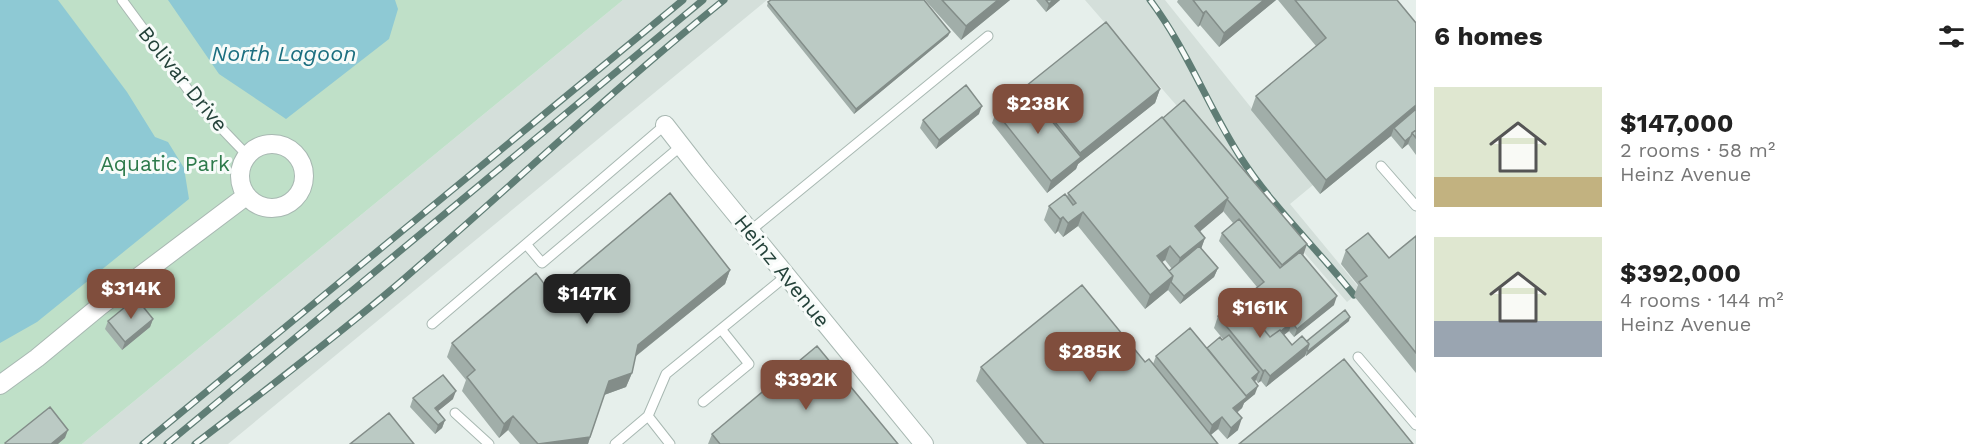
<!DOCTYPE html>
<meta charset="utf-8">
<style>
:root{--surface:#fff;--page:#f2f2f2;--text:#222;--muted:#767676;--accent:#804e3d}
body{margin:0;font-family:"Work Sans",sans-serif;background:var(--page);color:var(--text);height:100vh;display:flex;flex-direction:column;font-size:22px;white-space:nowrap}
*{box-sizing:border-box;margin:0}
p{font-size:20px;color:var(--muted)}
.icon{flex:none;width:33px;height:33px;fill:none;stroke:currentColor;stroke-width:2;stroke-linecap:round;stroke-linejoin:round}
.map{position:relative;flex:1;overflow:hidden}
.panel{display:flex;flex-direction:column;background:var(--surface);width:570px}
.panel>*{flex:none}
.price{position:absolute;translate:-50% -51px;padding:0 14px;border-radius:12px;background:var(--accent);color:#fff;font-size:20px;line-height:39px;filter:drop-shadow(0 2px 3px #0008)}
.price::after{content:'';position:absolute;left:50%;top:36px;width:18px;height:14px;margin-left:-9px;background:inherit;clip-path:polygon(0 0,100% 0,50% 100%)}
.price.selected{background:#222;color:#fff}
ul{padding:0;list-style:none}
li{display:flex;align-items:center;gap:18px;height:150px;padding:0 18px}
li span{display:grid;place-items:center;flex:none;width:168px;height:120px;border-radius:0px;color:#555}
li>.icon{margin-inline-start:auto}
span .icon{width:72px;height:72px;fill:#fffc;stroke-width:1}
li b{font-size:26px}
h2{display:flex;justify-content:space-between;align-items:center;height:72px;padding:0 18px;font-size:26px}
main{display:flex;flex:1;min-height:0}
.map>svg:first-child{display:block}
.built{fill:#d4dfda}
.green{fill:#bfe0c8}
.water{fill:#8ec9d4}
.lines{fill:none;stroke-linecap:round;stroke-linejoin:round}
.lane-casing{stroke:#a8b8b2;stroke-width:11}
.street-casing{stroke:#a8b8b2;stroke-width:20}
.lane{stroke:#fff;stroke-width:9}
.street{stroke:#fff;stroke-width:18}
.rail-casing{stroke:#5f7d75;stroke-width:7}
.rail{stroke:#f7fbf9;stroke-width:4.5;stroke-dasharray:14;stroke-linecap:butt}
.wall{fill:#a1aea9;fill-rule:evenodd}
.shaded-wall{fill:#838d89}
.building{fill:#bbcac4;stroke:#838d89;stroke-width:1.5}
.labels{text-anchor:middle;stroke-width:6;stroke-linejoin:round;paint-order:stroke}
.street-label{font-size:21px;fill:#24423a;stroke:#f7fbf9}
.park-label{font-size:21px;fill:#2d7a4b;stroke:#f7fbf9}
.water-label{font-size:22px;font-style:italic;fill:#1c6f80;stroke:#f7fbf9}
</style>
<main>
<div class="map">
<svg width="1416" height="444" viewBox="0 0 1416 444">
<rect width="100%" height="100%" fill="#e6efeb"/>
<!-- built -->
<path class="built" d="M623,0H767L228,444H82Z
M1085,0H1165L1313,185L1290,204L1361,290L1347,302Z"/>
<!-- green -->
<path class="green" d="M0,0H623L82,444H0Z"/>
<!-- water -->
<path class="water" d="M0,0H58L127,92L155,137L168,142L184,168L189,199L37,322L0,343Z
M168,0H395L398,9L389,39L286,119L219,74Z"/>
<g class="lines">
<defs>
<path id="lane" d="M122,0L200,106L247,155
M1381,166L1416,206
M750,231L988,36
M526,244L665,125
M432,324L526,244L542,263L681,146
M1358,357L1416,425
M703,402L749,364L721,329
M455,413L489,444
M648,416L670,444
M615,444L648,416L666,374L786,276"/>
<path id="street" d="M665,125L700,170L924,444
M240 176a32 32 0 1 1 64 0a32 32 0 1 1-64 0Z
M0,385L37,358L100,306L246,196"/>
</defs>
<!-- lane casing -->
<use href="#lane" class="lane-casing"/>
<!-- street casing -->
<use href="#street" class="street-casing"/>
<!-- lane -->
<use href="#lane" class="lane"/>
<!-- street -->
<use href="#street" class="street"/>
<defs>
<path id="rail" d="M1150,0C1187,49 1208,107 1241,158C1272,206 1318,250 1354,295
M143,444L683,0
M167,444L703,0
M195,444C263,392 332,340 398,284C507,190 612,90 724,0"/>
</defs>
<!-- rail casing -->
<use href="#rail" class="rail-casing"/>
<!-- rail -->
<use href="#rail" class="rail"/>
</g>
<!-- wall -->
<path class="wall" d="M925,0H1010L961,40Z
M1036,0H1060L1046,12Z
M1178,0H1276L1219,47L1200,25L1198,27L1177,2Z
M1278,0H1397L1416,23V155L1408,144L1402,149L1391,136L1320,194L1251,110L1256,96L1316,46Z
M768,2L950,32L948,36L854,114L767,6Z
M1026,86L1160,89L1155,103L1078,164L1076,169L1047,193L992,123L996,112L1025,88Z
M979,114L936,149L920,128L923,120Z
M1162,117L1303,255L1334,305L1294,337L1289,331L1284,335L1292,345L1307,341L1349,321L1306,356L1305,354L1266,387L1261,381L1258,383L1256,380L1255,381V394L1244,403L1242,408L1238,412V430L1227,439L1218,429L1211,435L1218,444H1027L976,381L981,367L1145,362L1153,364L1156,356L1207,348L1222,340L1223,339L1214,328L1218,316L1257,287L1219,241L1222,233L1233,223L1223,211L1200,231L1205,238L1201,248L1218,268L1214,277L1180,304L1168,290L1145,309L1078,226L1063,237L1058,231L1055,234L1044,220L1049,206L1067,197L1068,193ZM1165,260L1172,269L1169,271L1162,262Z
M1416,236V373L1354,296L1358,285L1341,264L1346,250L1389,258Z
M730,270L725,284L635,357L632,373L626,387L604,395L588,444H520L508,430L499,438L462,391L466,380L447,357L452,343L551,293Z
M153,319L150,327L122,350L105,329L108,321Z
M413,398L453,399L438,411L445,420L442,428L435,434L410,407Z
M712,434L898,444H708Z"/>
<!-- shaded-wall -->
<path class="shaded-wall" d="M998,0H1010L961,40L966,26Z
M1053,0H1060L1046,12L1049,4Z
M1264,0H1276L1219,47L1224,33Z
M1206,11L1200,25L1198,27L1203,13Z
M950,32L948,36L854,114L856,109Z
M1160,89L1155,103L1078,164L1076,169L1047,193L1051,181L1077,160L1080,153Z
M1416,105V115L1394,128L1391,136L1320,194L1326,180Z
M982,106L979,114L936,149L939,140Z
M1411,136L1408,144L1402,149L1405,141Z
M1228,198L1223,212L1190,240L1195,226Z
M1083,212L1078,226L1063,237L1068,223Z
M1063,217L1058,231L1055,234L1060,219Z
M1205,238L1200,252L1175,272L1180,258Z
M1307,244L1303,256L1277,277L1282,265Z
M1170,246L1165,260L1152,270L1157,256Z
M1218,268L1214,277L1180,304L1184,296Z
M730,270L725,284L632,359L638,345Z
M1173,276L1168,290L1145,309L1150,295Z
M1337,296L1334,305L1294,337L1297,329Z
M1350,317L1349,321L1306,356L1308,351Z
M153,319L150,327L122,350L125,342Z
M1292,322L1289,331L1266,349L1269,341Z
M1309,344L1305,356L1266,387L1270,376Z
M1265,370L1261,381L1258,383L1263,371Z
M1259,372L1256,380L1249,386L1252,378Z
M632,373L626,387L604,395L609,381Z
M1258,386L1255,394L1244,403L1242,408L1229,419L1233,408Z
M456,391L453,399L432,416L435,408Z
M513,416L508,430L499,438L504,424Z
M1222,417L1218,429L1208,437L1212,425Z
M1242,418L1238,430L1227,439L1231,428Z
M445,420L442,428L435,434L438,425Z
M68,430L65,438L58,444H51Z
M590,437L588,444H538Z"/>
<!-- building -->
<path class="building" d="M771,0H924L950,32L856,109L768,2Z
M942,0H998L966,26Z
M1046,0H1053L1049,4Z
M1193,0H1264L1224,33L1206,11L1203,13Z
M1295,0H1397L1416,23V105L1326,180L1256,96L1326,38Z
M1106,22L1160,89L1080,153L1026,86Z
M966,85L982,106L939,140L923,120Z
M1025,88L1081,157L1051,181L996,112Z
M1184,100L1307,244L1282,265L1227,199L1228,198L1163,118Z
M1416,109V130L1412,133L1411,136L1405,141L1394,128Z
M1162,117L1228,198L1195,226L1205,238L1180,258L1170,246L1157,256L1173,276L1150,295L1083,212L1068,223L1063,217L1060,219L1049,206L1065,194L1073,205L1076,203L1068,193Z
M1416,130V138L1412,133Z
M670,193L730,270L638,345L632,373L609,381L590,437L538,444L513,416L504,424L467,377L475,370L452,343L536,273L551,293Z
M1239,219L1280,268L1300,252L1337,296L1297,329L1292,322L1281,331L1280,330L1270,337L1240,301L1264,282L1222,233Z
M1368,233L1389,258L1416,236V353L1359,282L1367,276L1346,250Z
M1199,246L1218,268L1184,296L1171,282L1173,276L1169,271Z
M1082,285L1145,362L1149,359L1218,444H1044L981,367Z
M136,298L153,319L125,342L108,321Z
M1239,299L1270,337L1280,330L1292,345L1302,336L1309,344L1270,376L1265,370L1263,371L1218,316Z
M1345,310L1350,317L1308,351L1307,350L1309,344L1307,341Z
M1190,328L1247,397L1233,408L1242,418L1231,428L1222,417L1212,425L1156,356Z
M1229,335L1259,372L1252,378L1258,386L1246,396L1207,348L1220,337L1222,340Z
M817,346L898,444H720L712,434Z
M1344,359L1413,444H1239Z
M443,375L456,391L435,408L445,420L438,425L413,398Z
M50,407L68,430L51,444H6L5,443Z
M389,413L414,444H350Z"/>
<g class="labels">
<!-- street labels -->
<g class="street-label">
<text transform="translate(183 79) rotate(51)" y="7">Bolivar Drive</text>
<text transform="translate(782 271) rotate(51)" y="7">Heinz Avenue</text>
</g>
<!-- park labels -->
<g class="park-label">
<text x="165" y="171">Aquatic Park</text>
</g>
<!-- water labels -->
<g class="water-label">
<text x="284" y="61">North Lagoon</text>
</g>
</g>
</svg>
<b class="price" style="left:1038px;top:135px">$238K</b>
<b class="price" style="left:131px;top:320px">$314K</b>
<b class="price selected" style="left:587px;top:325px">$147K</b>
<b class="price" style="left:1260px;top:339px">$161K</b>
<b class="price" style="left:1090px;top:383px">$285K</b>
<b class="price" style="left:806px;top:411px">$392K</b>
</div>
<section class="panel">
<h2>6 homes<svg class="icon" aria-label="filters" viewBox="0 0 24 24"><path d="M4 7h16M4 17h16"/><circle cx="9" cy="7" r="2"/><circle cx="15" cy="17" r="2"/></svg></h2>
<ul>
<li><span style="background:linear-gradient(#dfe7d0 75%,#c2b280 0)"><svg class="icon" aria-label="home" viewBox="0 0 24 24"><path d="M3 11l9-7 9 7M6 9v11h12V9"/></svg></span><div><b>$147,000</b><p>2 rooms · 58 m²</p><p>Heinz Avenue</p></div></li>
<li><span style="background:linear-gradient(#dfe7d0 70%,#9aa5b1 0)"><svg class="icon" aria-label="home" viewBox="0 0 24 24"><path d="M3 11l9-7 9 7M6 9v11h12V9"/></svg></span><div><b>$392,000</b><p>4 rooms · 144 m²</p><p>Heinz Avenue</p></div></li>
</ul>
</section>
</main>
